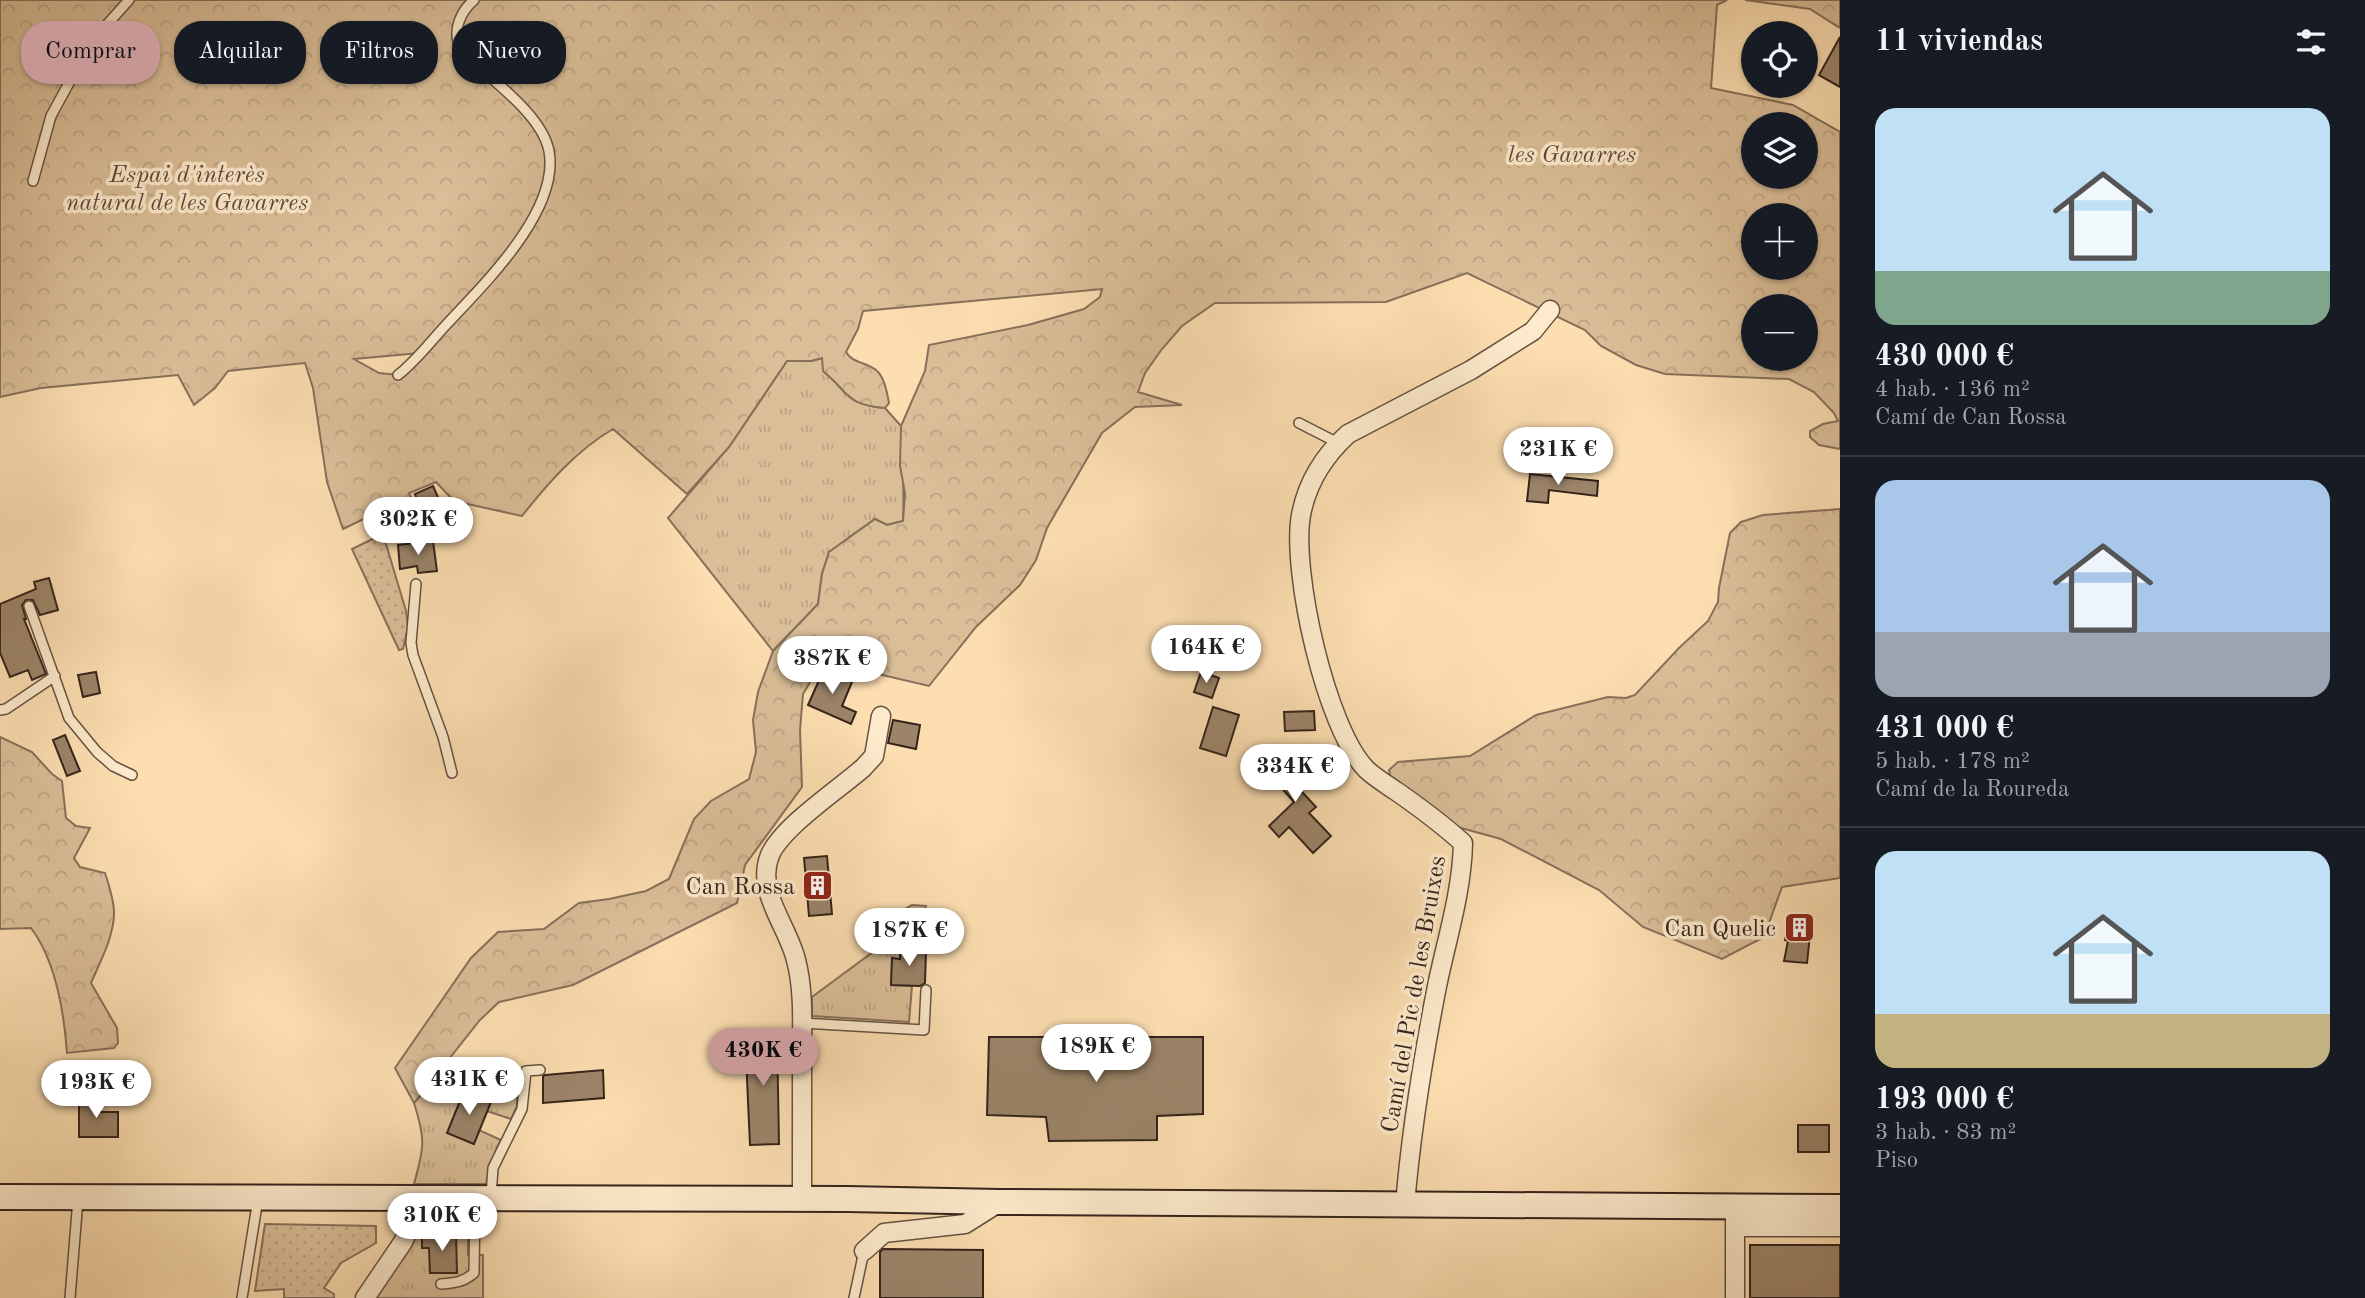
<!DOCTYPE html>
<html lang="es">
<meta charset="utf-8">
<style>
:root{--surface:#171b24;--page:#20242c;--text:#f1f3f6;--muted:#9ea1a6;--line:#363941;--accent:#c59692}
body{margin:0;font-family:"Old Standard TT",serif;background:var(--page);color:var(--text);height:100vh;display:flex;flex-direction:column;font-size:26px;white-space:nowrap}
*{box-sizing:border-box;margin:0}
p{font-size:23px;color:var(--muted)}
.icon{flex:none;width:38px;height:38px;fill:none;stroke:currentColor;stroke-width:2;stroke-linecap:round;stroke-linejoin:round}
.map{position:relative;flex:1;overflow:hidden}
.sheet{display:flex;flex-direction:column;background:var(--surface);width:525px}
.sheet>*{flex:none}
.guide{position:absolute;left:21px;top:21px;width:665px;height:63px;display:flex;gap:14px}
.tools{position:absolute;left:1741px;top:21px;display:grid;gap:14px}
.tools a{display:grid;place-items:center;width:77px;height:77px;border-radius:50%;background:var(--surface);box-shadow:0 2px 5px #0004;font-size:35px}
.price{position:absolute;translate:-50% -60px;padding:0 16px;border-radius:24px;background:#fff;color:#222;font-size:23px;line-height:46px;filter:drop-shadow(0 2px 4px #0008)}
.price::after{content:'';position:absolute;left:50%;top:42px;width:21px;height:16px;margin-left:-10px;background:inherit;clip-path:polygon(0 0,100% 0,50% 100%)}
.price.on{background:var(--accent);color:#111}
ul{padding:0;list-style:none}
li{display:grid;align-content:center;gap:14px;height:371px;padding:0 35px}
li+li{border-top:2px solid var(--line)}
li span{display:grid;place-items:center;height:217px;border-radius:21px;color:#555}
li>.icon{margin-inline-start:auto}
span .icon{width:126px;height:126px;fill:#fffc;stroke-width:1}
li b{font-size:30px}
h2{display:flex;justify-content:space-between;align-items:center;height:84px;padding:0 35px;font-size:30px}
.pill{padding:0 24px;border-radius:28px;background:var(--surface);box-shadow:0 2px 5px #0004;font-size:24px;line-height:63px}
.pill.on{background:var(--accent);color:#111}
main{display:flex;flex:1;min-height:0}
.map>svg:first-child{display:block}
.grass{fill:url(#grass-tufts);stroke:#87705a;stroke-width:2}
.forest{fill:url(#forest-crowns);stroke:#87705a;stroke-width:2;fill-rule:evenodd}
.garden{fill:url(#garden-dots);stroke:#87705a;stroke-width:2}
.building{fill:#9c8469;stroke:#34231b;stroke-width:2}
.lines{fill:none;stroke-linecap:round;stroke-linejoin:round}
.lane-casing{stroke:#665240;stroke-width:12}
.street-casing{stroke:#665240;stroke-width:21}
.secondary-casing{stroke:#34231b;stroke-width:28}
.lane{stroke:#fdeacc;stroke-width:9}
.street{stroke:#fdeacc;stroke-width:18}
.secondary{stroke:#fdeacc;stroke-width:24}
.labels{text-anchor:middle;stroke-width:7;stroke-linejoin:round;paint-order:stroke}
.park-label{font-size:24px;font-style:italic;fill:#5e4a3a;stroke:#fdeacc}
.poi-label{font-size:24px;fill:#34231b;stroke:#fdeacc;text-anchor:end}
.street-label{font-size:24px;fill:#34231b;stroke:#fdeacc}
</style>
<main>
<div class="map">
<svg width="1840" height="1298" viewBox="0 0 1840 1298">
<defs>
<pattern id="grass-tufts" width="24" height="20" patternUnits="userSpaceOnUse" patternTransform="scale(1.75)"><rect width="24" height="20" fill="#dabe98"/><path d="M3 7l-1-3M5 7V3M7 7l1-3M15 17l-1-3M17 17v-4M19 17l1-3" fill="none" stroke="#bca382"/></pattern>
<pattern id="forest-crowns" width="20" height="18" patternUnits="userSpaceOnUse" patternTransform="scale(1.75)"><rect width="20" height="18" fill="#dabe98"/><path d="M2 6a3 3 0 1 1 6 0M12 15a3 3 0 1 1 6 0" fill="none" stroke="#bca382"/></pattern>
<pattern id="garden-dots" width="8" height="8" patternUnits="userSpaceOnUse" patternTransform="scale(1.75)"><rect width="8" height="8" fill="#dabe98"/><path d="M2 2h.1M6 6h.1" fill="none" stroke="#bca382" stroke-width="1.8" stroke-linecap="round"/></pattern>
</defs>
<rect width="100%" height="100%" fill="#fcdeb1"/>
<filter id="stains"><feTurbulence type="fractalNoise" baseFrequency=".00286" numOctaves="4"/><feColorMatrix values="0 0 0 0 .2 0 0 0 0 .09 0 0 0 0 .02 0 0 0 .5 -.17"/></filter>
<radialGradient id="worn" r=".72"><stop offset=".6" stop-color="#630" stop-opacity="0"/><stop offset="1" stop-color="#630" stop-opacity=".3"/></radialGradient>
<!-- grass -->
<path class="grass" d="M823,358V371C850,393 844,404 885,408L901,426C901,458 905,489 903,521L887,525L875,519L829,552L822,574L818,604L773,651L668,518L729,447L787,361H811Z
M912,905L926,906L917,950L901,949L900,959H892L891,985L912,986L909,1022L812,1016V997L885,943L901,911Z
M516,1074L517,1106L511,1119L487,1111L448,1133L473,1144L479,1130L501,1140L493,1157L486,1184H414C424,1148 426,1140 414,1103L430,1086Z
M425,1209L468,1210V1255H483V1298H365L414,1211Z"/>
<!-- forest -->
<path class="forest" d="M0,0H1727L1717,5L1711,88L1793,105L1840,132V449L1819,445L1810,437V431L1823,424L1838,421L1834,413L1814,392L1789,379L1665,374L1636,365L1601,346L1585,330L1467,273L1386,302L1215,303L1182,326L1162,349L1145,373L1138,392L1182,405L1135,407L1102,433L1047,528L1036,560L1020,585L976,627L929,686L878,674L825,657L803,694L800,730L802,787L745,865L737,903L573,985L499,1002L480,1020L414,1103L395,1068L471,958L498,932L544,929L579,903L609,899L646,891L669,879L694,819L711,801L749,779L756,752L753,720L758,692L773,651L818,604L822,574L829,552L875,519L887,525L903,521L905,493L900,466L901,426L925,371L929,345L1028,325L1084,309L1100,297L1102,289L863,311L858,329L846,352C852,363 866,362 876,370C884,376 887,392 889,403L885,408C844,404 850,393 823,371L822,358L811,361H787L729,447L687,494L613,429C577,450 548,483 522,516L454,501L436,482L409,493L419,517L389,532L380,511L343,529L327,482L313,388L305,363L228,371L215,388L194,405L178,375L41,388L0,397ZM1754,124H1806V177H1754ZM1754,215H1806V268H1754ZM1754,306H1806V359H1754ZM420,353L398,375L379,373L354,359Z
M1745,0H1840V28L1810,9Z
M1840,509V878L1782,887L1764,937L1722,959L1643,927L1599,890L1501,839L1454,826L1392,783L1389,770L1398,762L1470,756L1536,715L1608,697L1626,698L1635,695L1679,648L1708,621L1718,602L1719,588L1730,533L1741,522L1763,515Z
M0,737L32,752L52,774L62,781L66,818L76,826L90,828L74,858L80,867L105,873C109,885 113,898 114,910C115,935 100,962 91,983L117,1028L118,1043L114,1048L67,1053C64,1012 56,961 31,928L0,929Z"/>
<!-- garden -->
<path class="garden" d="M383,534L406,611L408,627L403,649L399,650L352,549Z
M265,1224L376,1226V1243L341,1263L324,1288L334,1294V1298H284V1289L255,1291Z"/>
<!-- building -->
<path class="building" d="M1840,37V87L1819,75Z
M1530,474L1598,481L1597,496L1549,490L1548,503L1527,501Z
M433,486L444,511L424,519L415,494Z
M433,541L437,571L418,573L417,566L400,569L398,545Z
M49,578L58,610L40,615L33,600H26L22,605L26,619H24L46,674L32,680L28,670L10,677L0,653V604L36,589L34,582Z
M824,669L852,682L842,706L856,712L851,724L808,705Z
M96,672L100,693L83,697L78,675Z
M1201,672L1219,678L1212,698L1194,692Z
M1213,707L1239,715L1226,756L1200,748Z
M1314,711L1315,730L1285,731L1284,712Z
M893,720L920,725L916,749L888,743Z
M65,735L80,771L67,776L53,740Z
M1286,747L1303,766L1289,778L1316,807L1309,813L1331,836L1313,853L1289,827L1279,837L1269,826L1294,802L1263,767Z
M827,856L832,914L809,916L804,858Z
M1790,914L1812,916L1807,963L1784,961L1788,941L1785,940Z
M900,949L926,950L925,983L920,986L891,985L892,958L900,959Z
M745,1034H777L779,1144L750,1145Z
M989,1037H1203V1114L1157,1116V1140L1049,1141L1046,1117L987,1115Z
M603,1070L604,1098L543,1103V1076L545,1075Z
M464,1091L491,1102L474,1144L447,1133Z
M79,1096H95V1112H118V1137H79Z
M1798,1125H1829V1152H1798Z
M456,1234L457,1273H430L429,1248H422V1235Z
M1750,1245H1840V1298H1750Z
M883,1249L983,1250V1298H880V1252Z"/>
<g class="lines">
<defs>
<path id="lane" d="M33,181L51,116L76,70L103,29L129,0
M398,375C416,361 431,341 446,325C484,284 560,211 549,151C543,120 505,90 482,70C474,63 465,57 460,47C452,30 461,11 474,0
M1299,423L1338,443
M416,584L411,643L413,655L443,737L452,773
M29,606L69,718L97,752L113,766L132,775
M0,710L6,709L55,676
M802,1023L924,1030L926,990
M491,1196L493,1168L522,1109L526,1071L540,1070
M441,1284C455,1283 464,1282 474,1273L475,1200
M70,1298L78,1199
M242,1298L258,1199
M854,1298L864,1251"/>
<path id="street" d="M802,1199C802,1151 802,1103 802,1055C802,1024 804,990 796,960C788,926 755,891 770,855C782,827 839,789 863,768L874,756L881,716
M1405,1205C1411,1132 1423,1058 1437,986C1447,938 1462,891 1463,843C1442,824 1419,807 1396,791C1386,784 1374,777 1366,769C1326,728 1291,571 1301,515C1307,483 1324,456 1348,434L1471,370L1533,331L1550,310
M1735,1217V1298
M1735,1227H1840
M864,1251L884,1233L965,1224L1000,1202
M365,1298L403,1242L411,1225L417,1198"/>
<path id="secondary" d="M0,1197L847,1199L1000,1202L1840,1207"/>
</defs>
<!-- lane casing -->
<use href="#lane" class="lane-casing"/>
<!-- street casing -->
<use href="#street" class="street-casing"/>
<!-- secondary casing -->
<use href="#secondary" class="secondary-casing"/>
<!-- lane -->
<use href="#lane" class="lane"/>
<!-- street -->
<use href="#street" class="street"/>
<!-- secondary -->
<use href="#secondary" class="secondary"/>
</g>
<!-- icons -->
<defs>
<symbol id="building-square" viewBox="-11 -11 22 22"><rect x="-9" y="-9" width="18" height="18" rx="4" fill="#8f2418" stroke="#fdeacc"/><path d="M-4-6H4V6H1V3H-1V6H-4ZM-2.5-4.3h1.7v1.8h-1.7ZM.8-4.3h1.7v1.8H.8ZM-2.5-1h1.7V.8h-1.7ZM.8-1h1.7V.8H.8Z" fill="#fff"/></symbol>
</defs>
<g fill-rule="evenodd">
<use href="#building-square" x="800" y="868" width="35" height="35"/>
<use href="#building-square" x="1782" y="910" width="35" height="35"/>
</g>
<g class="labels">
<!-- park labels -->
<g class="park-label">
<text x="1572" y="162">les Gavarres</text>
<text x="187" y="182">Espai d'interès<tspan x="187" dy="28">natural de les Gavarres</tspan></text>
</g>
<!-- poi labels -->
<g class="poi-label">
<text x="795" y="894">Can Rossa</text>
<text x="1776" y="936">Can Quelic</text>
</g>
<!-- street labels -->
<g class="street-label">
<text transform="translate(1413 994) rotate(-80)" y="8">Camí del Pic de les Bruixes</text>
</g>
</g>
<rect width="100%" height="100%" filter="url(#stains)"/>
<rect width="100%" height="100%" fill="url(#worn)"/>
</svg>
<div class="tools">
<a><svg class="icon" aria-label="locate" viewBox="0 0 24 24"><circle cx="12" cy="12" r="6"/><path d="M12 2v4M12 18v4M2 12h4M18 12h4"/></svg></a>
<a><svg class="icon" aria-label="layers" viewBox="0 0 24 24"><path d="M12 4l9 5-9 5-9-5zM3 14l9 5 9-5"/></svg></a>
<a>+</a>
<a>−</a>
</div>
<b class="price" style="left:1558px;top:487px">231K €</b>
<b class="price" style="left:418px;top:557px">302K €</b>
<b class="price" style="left:1206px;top:685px">164K €</b>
<b class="price" style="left:832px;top:696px">387K €</b>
<b class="price" style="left:1295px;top:804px">334K €</b>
<b class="price" style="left:909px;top:968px">187K €</b>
<b class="price" style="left:1096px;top:1084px">189K €</b>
<b class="price on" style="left:763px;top:1088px">430K €</b>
<b class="price" style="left:469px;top:1117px">431K €</b>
<b class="price" style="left:96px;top:1120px">193K €</b>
<b class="price" style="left:442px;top:1253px">310K €</b>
<div class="guide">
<a class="pill on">Comprar</a>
<a class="pill">Alquilar</a>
<a class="pill">Filtros</a>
<a class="pill">Nuevo</a>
</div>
</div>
<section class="sheet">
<h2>11 viviendas<svg class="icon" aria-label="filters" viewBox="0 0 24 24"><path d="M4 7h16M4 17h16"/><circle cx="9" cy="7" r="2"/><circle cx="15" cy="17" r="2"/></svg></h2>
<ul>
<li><span style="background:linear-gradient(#bfe0f5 75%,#7fa58c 0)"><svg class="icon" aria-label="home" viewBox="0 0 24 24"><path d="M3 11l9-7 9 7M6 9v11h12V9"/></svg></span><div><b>430 000 €</b><p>4 hab. · 136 m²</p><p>Camí de Can Rossa</p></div></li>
<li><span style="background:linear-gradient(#a9c7e8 70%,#9aa5b1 0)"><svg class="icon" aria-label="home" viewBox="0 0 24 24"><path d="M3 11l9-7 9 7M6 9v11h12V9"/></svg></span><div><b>431 000 €</b><p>5 hab. · 178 m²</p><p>Camí de la Roureda</p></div></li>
<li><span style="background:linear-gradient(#bfe0f5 75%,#c2b280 0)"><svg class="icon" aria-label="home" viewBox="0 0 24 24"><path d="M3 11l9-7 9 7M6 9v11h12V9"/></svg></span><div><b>193 000 €</b><p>3 hab. · 83 m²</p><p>Piso</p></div></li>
</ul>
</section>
</main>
